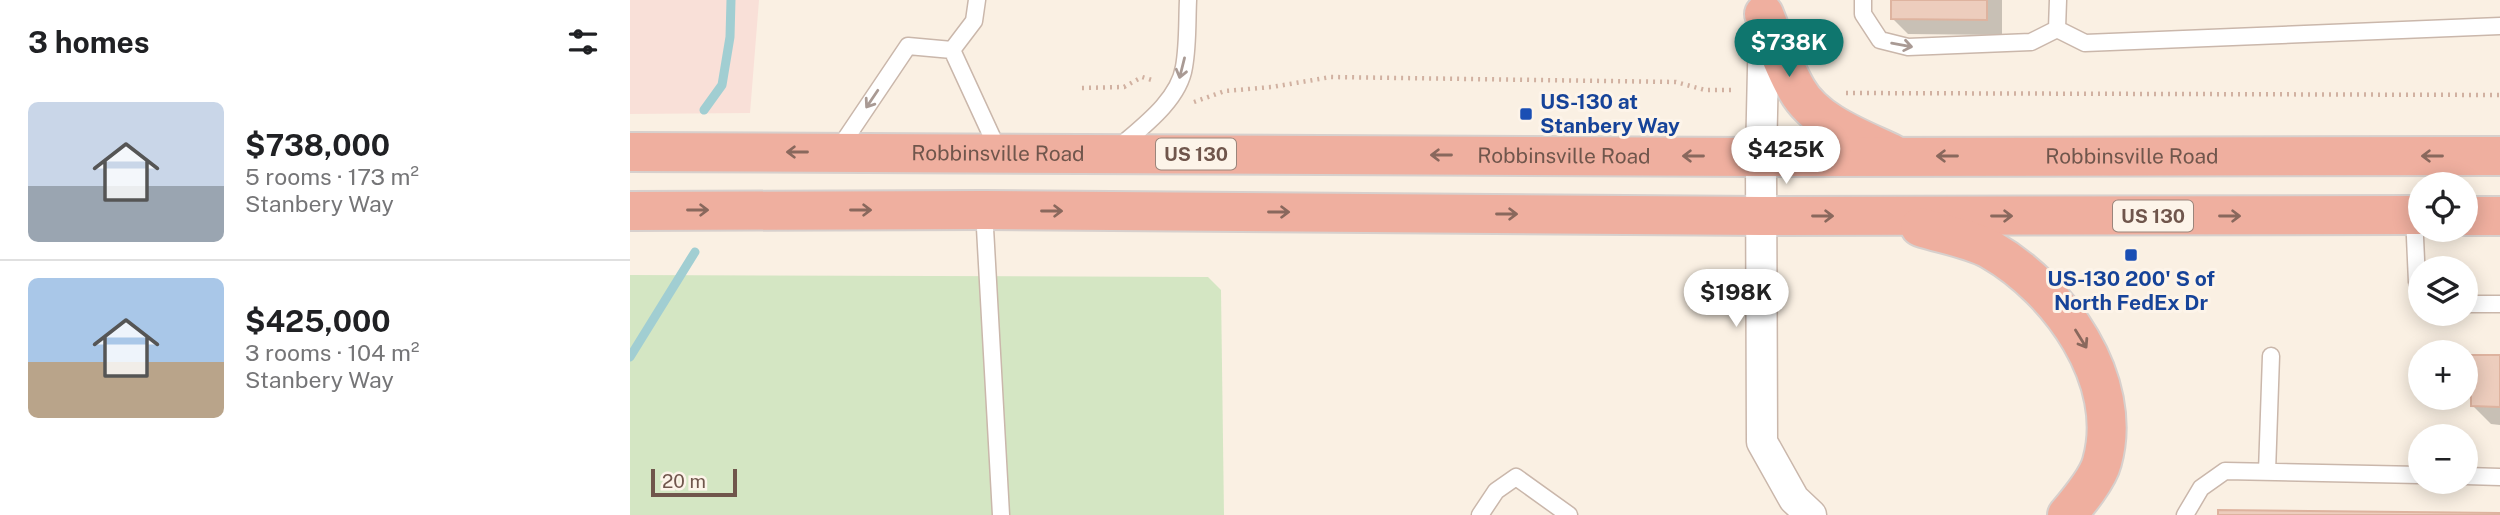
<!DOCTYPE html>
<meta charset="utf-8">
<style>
:root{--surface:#fff;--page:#f2f2f2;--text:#202124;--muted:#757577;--line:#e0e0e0;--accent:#0f766e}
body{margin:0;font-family:"Public Sans",sans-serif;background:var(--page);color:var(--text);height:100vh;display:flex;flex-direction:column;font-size:26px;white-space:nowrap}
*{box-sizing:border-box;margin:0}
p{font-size:23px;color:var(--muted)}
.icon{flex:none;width:38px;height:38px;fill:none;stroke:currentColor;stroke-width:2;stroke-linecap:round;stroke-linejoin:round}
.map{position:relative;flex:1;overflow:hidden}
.side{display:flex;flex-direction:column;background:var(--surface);width:630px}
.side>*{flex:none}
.buttons{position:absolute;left:1778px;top:172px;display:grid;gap:14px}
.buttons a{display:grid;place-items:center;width:70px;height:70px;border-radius:50%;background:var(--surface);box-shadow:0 4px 18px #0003;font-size:35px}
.scale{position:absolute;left:21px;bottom:18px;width:86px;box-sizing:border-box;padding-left:7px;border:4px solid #70564c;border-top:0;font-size:19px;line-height:24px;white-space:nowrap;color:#70564c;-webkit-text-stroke:5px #fdf4e9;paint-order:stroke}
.price{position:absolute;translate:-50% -60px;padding:0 16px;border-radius:24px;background:#fff;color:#222;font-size:23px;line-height:46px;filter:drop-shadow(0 2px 4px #0008)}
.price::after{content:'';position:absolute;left:50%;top:42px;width:21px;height:16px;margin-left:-10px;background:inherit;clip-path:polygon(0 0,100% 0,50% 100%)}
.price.on{background:var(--accent);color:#fff}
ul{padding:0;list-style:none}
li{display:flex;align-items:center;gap:21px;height:175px;padding:0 28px}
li+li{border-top:2px solid var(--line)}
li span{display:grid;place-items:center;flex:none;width:196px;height:140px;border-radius:10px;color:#555}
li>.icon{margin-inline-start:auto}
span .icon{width:84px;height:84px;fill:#fffc;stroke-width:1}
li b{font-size:30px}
h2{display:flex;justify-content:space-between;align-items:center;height:84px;padding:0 28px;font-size:30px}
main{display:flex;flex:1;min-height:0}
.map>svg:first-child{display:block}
.commercial{fill:#f9e0d8}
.green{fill:#d4e6c3}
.shadow{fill:#0003}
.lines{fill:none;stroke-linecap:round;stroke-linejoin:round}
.stream{stroke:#a1ced2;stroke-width:9}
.building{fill:#edcdbd;stroke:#deb39f;stroke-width:2}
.lane-casing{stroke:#cab7ab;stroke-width:19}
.street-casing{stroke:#cab7ab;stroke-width:33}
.highway-casing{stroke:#d7d0cd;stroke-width:42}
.path{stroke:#d1b1a1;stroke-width:4.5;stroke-dasharray:2 5;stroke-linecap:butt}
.lane{stroke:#fff;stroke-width:16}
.street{stroke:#fff;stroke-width:30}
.highway{stroke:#efaf9f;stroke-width:38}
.oneway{stroke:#a99a94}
.oneway2{stroke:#89685d}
.transit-dot{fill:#1a4fb4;stroke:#fdf4e9;stroke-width:2.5}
.labels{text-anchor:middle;stroke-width:6;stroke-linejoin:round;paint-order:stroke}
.shield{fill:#fdf4e9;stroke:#9a857b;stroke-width:2}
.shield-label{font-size:19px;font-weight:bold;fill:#70564c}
.transit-label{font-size:21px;font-weight:bold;fill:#164399;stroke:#fdf4e9;text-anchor:start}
.street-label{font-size:21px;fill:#70564c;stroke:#fdf4e9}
</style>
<main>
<section class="side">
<h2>3 homes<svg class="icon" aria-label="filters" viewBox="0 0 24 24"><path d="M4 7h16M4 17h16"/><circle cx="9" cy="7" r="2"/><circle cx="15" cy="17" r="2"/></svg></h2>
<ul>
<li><span style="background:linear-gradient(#c9d6e8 60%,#9aa5b1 0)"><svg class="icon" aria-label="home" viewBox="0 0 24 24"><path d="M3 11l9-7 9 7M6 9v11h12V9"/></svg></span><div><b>$738,000</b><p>5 rooms · 173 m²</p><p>Stanbery Way</p></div></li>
<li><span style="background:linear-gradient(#a9c7e8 60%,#b9a48a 0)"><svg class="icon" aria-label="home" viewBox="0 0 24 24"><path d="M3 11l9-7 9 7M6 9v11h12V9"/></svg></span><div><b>$425,000</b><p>3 rooms · 104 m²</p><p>Stanbery Way</p></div></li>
</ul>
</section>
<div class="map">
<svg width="1870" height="515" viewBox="0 0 1870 515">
<rect width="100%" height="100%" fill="#faf0e3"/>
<!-- commercial -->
<path class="commercial" d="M0,0H129L120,113L0,114Z"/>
<!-- green -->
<path class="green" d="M0,275L578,277L591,290L594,515H0Z"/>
<!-- shadow -->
<path class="shadow" d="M1263,0H1372V35L1278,34L1262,18Z
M1870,356V425L1861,424L1842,405Z"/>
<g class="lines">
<!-- stream -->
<path class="stream" d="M74,110L92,85L100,37L101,0
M0,357L65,252"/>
</g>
<!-- building -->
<path class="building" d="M1261,0H1357V20L1261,19Z
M1841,355H1870V407L1841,406Z
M1588,510L1870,513V515H1588Z"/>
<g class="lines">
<defs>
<path id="lane" d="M1233,0V14L1250,40L1278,47L1401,42L1427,29
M1428,0L1427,29L1455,43L1870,26
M322,50L369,152
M322,50L344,21L347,0
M489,147C512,127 549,100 554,67C558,45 557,22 558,0
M208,150L278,46L322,50
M354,210L371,515
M1784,215L1787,282L1790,285
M1836,304H1870
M1637,472L1641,356
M1836,476L1870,477
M850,515L866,491L886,477L939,515
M1555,515L1571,488L1595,471L1790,475"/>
<path id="street" d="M1134,25L1131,157L1132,442L1164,499L1181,515"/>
<g id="highway">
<path d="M1134,14C1144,39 1153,66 1167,90C1185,122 1229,138 1261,153"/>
<path id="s1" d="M0,152L1131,157L1870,156"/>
<path d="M0,211L354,210L1131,216L1790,215"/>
<path d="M1836,216H1870"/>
<path d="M1290,227C1311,234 1342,239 1361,250C1429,289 1495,380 1472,462C1468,478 1448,502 1437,515"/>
</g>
</defs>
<!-- lane casing -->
<use href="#lane" class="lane-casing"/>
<!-- street casing -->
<use href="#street" class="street-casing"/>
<!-- highway casing -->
<use href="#highway" class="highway-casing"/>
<!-- path -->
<path class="path" d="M452,88L494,87L512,77L525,81
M1216,93L1870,95
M564,102L595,91L642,87L701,77L1046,82L1075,90H1104"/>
<!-- lane -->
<use href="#lane" class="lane"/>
<!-- street -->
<use href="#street" class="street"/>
<!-- highway -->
<use href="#highway" class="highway"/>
</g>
<!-- one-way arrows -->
<defs><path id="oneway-shaft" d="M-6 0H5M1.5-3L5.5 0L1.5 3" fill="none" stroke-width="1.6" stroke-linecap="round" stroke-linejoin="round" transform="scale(1.75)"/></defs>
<g class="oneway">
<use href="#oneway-shaft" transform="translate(1272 45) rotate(10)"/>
<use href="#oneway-shaft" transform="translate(552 68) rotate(104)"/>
<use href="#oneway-shaft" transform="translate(242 99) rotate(124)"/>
</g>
<g class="oneway2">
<use href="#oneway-shaft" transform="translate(167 152) rotate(-180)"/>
<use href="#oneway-shaft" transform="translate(811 155) rotate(-180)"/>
<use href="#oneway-shaft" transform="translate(1063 156) rotate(-180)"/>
<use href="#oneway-shaft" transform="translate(1317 156) rotate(180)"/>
<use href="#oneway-shaft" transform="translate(1802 156) rotate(-180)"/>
<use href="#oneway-shaft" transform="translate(68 210)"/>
<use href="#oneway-shaft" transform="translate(231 210)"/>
<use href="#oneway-shaft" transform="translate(422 211)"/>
<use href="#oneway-shaft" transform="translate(649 212)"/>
<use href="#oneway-shaft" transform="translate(877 214)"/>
<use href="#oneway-shaft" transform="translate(1193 216)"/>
<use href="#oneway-shaft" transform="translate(1372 216)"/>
<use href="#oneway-shaft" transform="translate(1600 216)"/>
<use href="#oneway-shaft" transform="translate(1451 339) rotate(58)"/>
</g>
<!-- markers -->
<g class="transit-dot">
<rect x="889" y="107" width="14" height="14" rx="3.5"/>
<rect x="1494" y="248" width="14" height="14" rx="3.5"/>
</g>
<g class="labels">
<!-- shield labels -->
<g class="shield">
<rect x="526" y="138.5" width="80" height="31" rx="5"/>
<rect x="1483" y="200.5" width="80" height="31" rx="5"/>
</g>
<g class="shield-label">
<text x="566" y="161">US 130</text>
<text x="1523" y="223">US 130</text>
</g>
<!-- transit labels -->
<g class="transit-label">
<text x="910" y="109">US-130 at<tspan x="910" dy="24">Stanbery Way</tspan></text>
<text x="1501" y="286" text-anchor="middle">US-130 200' S of<tspan x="1501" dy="24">North FedEx Dr</tspan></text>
</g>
<!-- street labels -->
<g class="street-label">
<text dy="7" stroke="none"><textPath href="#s1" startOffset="368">Robbinsville Road</textPath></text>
<text dy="7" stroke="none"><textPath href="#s1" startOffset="1502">Robbinsville Road</textPath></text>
<text dy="7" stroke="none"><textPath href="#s1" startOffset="934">Robbinsville Road</textPath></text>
</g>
</g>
</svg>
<div class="buttons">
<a><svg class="icon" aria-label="locate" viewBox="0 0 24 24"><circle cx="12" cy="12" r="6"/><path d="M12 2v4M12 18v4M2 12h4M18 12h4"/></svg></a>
<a><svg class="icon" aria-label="layers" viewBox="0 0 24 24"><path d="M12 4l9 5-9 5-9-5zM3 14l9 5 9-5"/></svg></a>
<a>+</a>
<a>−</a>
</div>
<div class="scale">20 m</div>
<b class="price on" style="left:1159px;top:79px">$738K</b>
<b class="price" style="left:1156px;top:186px">$425K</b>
<b class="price" style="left:1106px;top:329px">$198K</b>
</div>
</main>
